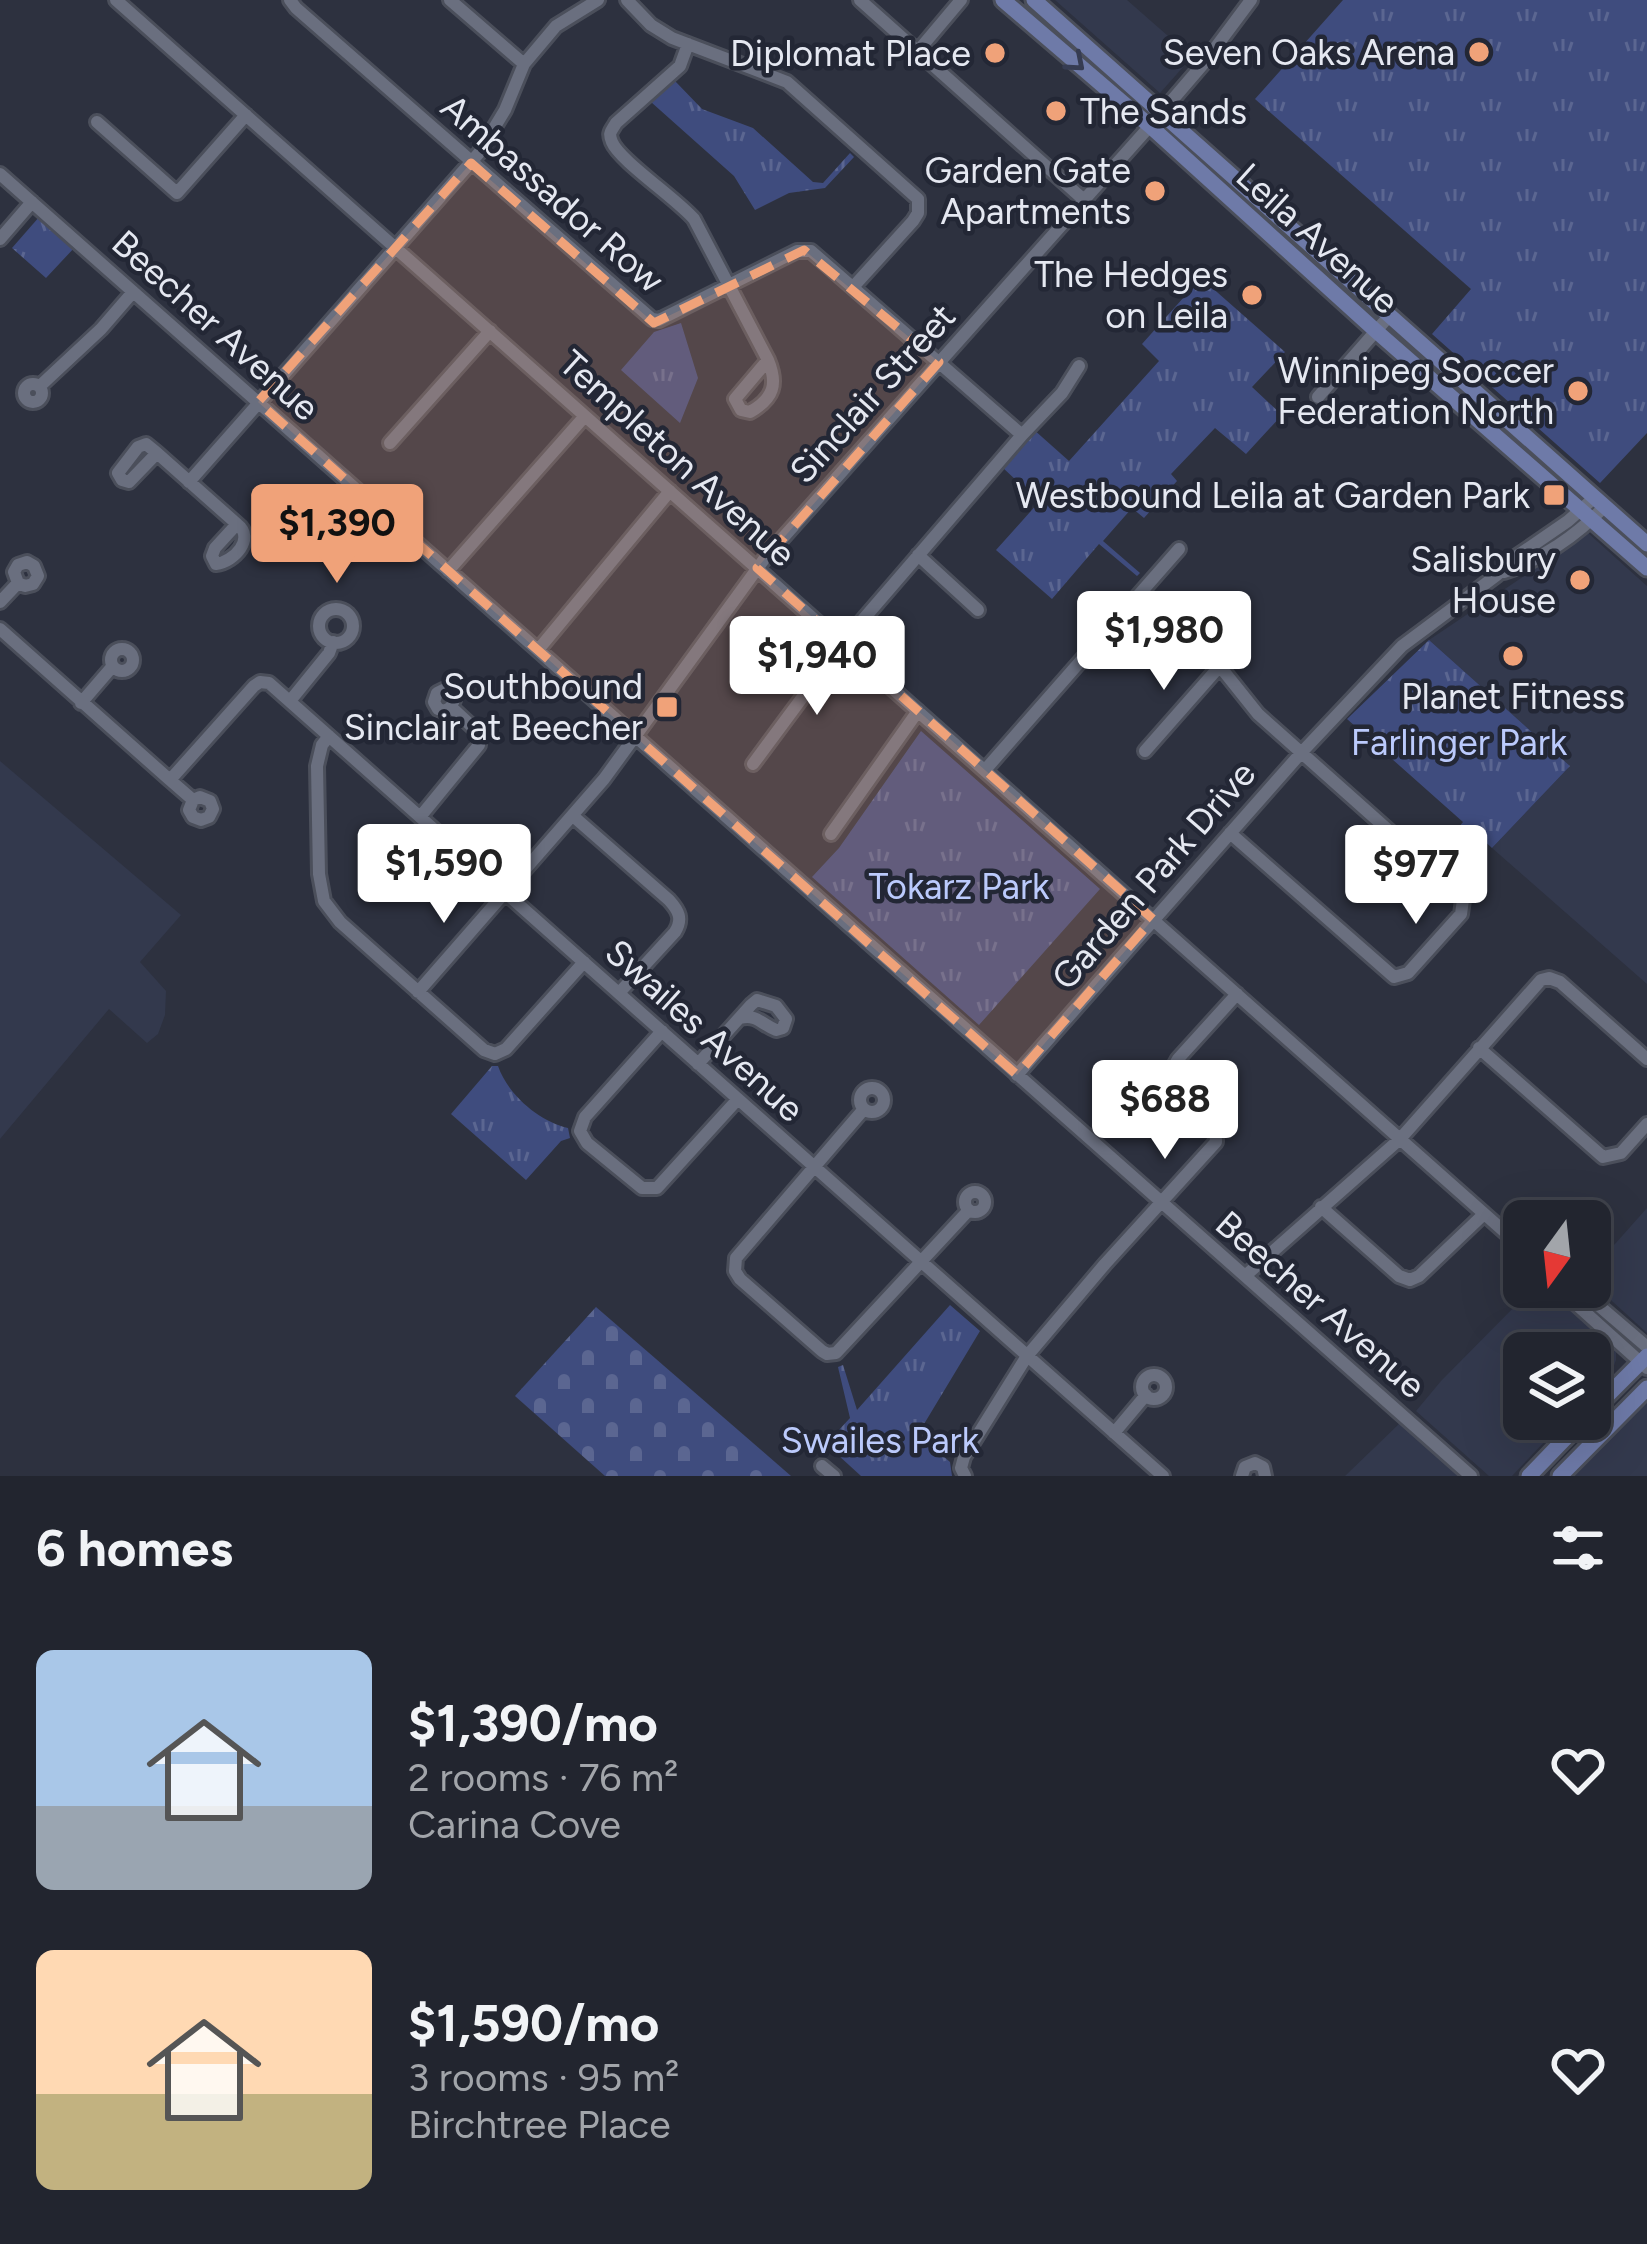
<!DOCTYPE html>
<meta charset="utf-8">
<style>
:root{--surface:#22252f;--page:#2a2d37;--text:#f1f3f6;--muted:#a2a5aa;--line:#3f424b;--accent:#f0a279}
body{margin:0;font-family:Figtree,sans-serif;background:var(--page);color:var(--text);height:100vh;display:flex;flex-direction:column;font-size:45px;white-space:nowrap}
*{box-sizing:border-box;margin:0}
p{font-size:39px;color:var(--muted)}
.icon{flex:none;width:66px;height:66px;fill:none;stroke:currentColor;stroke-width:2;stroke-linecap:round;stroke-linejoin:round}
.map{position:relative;height:1476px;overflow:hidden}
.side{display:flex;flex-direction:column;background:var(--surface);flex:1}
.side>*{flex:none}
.needle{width:78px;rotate:195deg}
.tools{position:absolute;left:1503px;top:1200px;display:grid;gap:24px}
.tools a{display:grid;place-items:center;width:108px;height:108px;border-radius:18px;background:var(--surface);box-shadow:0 12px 48px #0002,0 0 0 3px var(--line);font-size:60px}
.price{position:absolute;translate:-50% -102px;padding:0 27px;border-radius:12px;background:#fff;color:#222;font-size:39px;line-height:78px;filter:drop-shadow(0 3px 6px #0008)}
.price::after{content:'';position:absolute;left:50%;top:72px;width:36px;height:27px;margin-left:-18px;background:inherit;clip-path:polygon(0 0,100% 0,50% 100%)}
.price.on{background:var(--accent);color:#111}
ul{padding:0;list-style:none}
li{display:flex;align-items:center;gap:36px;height:300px;padding:0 36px}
li span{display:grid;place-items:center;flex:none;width:336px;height:240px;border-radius:18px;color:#555}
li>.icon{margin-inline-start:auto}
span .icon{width:144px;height:144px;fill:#fffc;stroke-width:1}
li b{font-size:51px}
h2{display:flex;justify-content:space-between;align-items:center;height:144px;padding:0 36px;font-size:51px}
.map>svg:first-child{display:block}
.built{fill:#33394d}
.cemetery{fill:url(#cemetery-stones)}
.park{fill:url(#park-tufts)}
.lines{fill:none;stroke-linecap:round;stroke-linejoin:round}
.minor-casing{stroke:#4b4f5b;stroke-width:18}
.major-casing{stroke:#4b4f5b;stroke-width:21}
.minor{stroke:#6a6f7f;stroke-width:12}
.major{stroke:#6e7aa8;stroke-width:15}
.oneway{stroke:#363c52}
.marked{fill:#f0a279;fill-opacity:0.2;stroke:#f0a279;stroke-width:9;stroke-dasharray:24 15;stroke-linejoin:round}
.poi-dot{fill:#f0a279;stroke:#232735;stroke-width:4.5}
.labels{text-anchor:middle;stroke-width:9;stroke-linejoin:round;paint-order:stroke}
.poi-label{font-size:36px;fill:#e5e8f1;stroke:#232735;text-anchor:end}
.street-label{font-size:36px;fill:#e5e8f1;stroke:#232735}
.park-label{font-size:36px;fill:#bbcafc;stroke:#232735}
</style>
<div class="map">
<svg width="1647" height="1476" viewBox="0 0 1647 1476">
<defs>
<pattern id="cemetery-stones" width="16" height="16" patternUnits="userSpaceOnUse" patternTransform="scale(3)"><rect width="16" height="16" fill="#3f4c7e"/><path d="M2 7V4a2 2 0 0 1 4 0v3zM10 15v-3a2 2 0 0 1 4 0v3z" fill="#5b6691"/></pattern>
<pattern id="park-tufts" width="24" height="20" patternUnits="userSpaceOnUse" patternTransform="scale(3)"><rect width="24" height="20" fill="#3f4c7e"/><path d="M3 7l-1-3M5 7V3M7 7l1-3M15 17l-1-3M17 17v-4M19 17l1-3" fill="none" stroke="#5b6691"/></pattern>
</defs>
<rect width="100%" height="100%" fill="#2d313f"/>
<!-- built -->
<path class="built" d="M1055,0H1127L1192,57L1160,93Z
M1588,533L1647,586V984L1492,848L1570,766L1429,640Z
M0,761L181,915L140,962L166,991L165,1015L158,1034L147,1043L109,1009L0,1139Z
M1647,1208V1333L1590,1281V1272Z
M1534,1287H1547L1616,1351V1360L1613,1368L1590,1393V1353H1524V1419H1566L1512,1476H1489L1416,1411L1441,1381Z
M1647,1382V1476H1552L1642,1385Z
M1400,1423L1460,1476H1345Z"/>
<!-- cemetery -->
<path class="cemetery" d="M596,1307L791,1476H605L515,1396Z"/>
<!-- park -->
<path class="park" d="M1343,0H1647V433L1600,483L1432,334L1471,289L1255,99Z
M675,81L702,109L753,128L813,182L823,183L850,153L854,157L825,188L789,193L755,210L734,176L651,102Z
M40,216L75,247L46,278L12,248Z
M1201,278L1285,352L1252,387L1282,415L1246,454L1215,428L1171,474L1177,481L1144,518L1132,508L1103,541L1140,573L1137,576L1099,544L1052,599L996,550L1039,502L1001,466L1033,429L1069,461L1159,361L1142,344Z
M681,323L698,378L680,423L621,370L654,332Z
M1429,640L1570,766L1492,848L1468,826L1445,850L1443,847L1463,822L1347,719Z
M921,731L1100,889L979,1025L812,877L839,848Z
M492,1066H498C508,1095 539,1121 568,1128L570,1138L561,1141L526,1180L451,1114Z
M950,1305L980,1331L918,1434L950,1462L952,1476H861L826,1444L850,1418L838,1367L843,1365L857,1410Z"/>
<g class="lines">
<defs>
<path id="minor" d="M116,0L1524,1249
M290,0L296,8L652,319L659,320L797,251H811L1022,435
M450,0L524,64
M627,0L651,25L672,38L787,82L918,199V213L913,221L854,286
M860,0L1084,200
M688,44L680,66L616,123C611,132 608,132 612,142C619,160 677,199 694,219L768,360C778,384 774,398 750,412L741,410L735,399L768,360
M918,51L961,0
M97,122L177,193L246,115
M0,174L1471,1476
M0,239L32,202
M24 393a9 9 0 1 1 18 0a9 9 0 1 1-18 0Z
M40,386L101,329L133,292
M1318,397L1390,315
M390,443L490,331
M157,453L129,482L122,480L118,473L138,447L146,444L157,453L237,524C256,538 234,562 216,564L212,556L215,548L237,524
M189,482L479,153L505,110L524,64L556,26L598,0
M918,555L978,610
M448,571L585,416
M1504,572C1541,560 1577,535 1604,507
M1142,591L1206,649L1258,714L1460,894L1463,900L1461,914L1408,973L1394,977L1230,833
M0,602L18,583L14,572L18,565L27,562L34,566L38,576L33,584L25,586L18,583
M319 626a17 17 0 1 1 34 0a17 17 0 1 1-34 0Z
M0,629L170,780L254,686L260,682L269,683L1163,1476
M111 660a11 11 0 1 1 22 0a11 11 0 1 1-22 0Z
M538,650L670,491
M290,701L329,653L333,642
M81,703L112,667
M329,736L322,745L317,766L319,874L324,901L340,922L484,1050L495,1054L506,1049L584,962
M1145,751L1219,667
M753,764L842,644L1022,435L1062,393L1079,366
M985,770L1179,549
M170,780L193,800L200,797L210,801L213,809L209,817L201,820L193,817L189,810L193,800
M573,816L669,900C679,911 683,919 675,932L619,993
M420,817L479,745L478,732L451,707L454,700L452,694L443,690L437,693L434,702L438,709L445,711L451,707
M831,834L918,711
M418,992L604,779L765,558L1150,126L1204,63L1251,0
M662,1031L585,1117L580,1131L587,1143L642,1188H657L738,1099
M1479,1048L1603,1157L1621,1153L1647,1124
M698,1064L751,1005L757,1000L776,1006L786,1019L783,1028L776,1030C761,1024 757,1014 740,1018
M1017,1075L1301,753L1402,646L1497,575L1517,556L1568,521L1594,498
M860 1100a12 12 0 1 1 24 0a12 12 0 1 1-24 0Z
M864,1109L736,1258L735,1271L740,1279L822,1351L827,1354L836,1353L969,1210
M965 1202a10 10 0 1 1 20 0a10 10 0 1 1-20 0Z
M1321,1207L1399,1276L1410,1280L1419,1276L1484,1214
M1245,1276L1400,1139L1541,980L1549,978L1560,982L1647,1059
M1557,1287L1647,1368
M1577,1287L1647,1347
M1142 1387a12 12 0 1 1 24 0a12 12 0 1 1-24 0Z
M1114,1433L1146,1395
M822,1466L834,1476
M965,1476L961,1468L964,1457L1027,1356L1105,1264L1216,1142C1217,1118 1188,1100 1171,1083L1169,1075L1178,1059L1237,994
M1242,1476L1245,1467L1255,1463L1263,1467L1265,1476"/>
<path id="major" d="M1003,0L1150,126L1376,331L1647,568
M1034,0L1647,544
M1590,1413L1647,1356
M1529,1476L1584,1419
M1560,1476L1647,1388"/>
</defs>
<!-- minor casing -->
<use href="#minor" class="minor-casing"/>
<!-- major casing -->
<use href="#major" class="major-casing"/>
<!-- minor -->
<use href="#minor" class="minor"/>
<!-- major -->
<use href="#major" class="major"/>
</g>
<!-- one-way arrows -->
<defs><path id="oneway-chevron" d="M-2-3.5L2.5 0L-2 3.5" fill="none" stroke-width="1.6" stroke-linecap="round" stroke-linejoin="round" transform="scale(3)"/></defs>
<use class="oneway" href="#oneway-chevron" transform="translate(1076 63) rotate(41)"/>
<!-- marked area -->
<path class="marked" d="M471,163L654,323L804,250L939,362L757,568L1153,919L1017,1075L258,402Z"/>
<!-- markers -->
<g class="poi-dot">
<circle cx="1479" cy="52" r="12"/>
<circle cx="995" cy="53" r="12"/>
<circle cx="1056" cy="111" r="12"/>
<circle cx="1155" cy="191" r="12"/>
<circle cx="1252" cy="295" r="12"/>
<circle cx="1578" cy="391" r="12"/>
<rect x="1542" y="483" width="24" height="24" rx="6"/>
<circle cx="1580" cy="580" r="12"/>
<circle cx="1513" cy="656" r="12"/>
<rect x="655" y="695" width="24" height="24" rx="6"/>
</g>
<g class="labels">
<!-- poi labels -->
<g class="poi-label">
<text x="1455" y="65">Seven Oaks Arena</text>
<text x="971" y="66">Diplomat Place</text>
<text x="1080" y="124" text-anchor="start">The Sands</text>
<text x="1131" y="183">Garden Gate<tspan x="1131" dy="41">Apartments</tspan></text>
<text x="1228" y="287">The Hedges<tspan x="1228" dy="41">on Leila</tspan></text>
<text x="1554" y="383">Winnipeg Soccer<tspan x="1554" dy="41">Federation North</tspan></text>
<text x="1530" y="508">Westbound Leila at Garden Park</text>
<text x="1556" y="572">Salisbury<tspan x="1556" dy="41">House</tspan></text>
<text x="643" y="699">Southbound<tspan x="643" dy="41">Sinclair at Beecher</tspan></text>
<text x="1513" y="709" text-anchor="middle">Planet Fitness</text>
</g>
<!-- street labels -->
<g class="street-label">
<text transform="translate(553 193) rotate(41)" y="13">Ambassador Row</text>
<text transform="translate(1318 238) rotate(42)" y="13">Leila Avenue</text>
<text transform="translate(216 325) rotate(42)" y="13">Beecher Avenue</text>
<text transform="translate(872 393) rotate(-48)" y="13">Sinclair Street</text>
<text transform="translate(678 458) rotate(42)" y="13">Templeton Avenue</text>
<text transform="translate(1153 875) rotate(-49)" y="13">Garden Park Drive</text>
<text transform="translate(705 1030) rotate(42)" y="13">Swailes Avenue</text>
<text transform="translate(1321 1304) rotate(41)" y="13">Beecher Avenue</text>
</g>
<!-- park labels -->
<g class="park-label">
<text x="1459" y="755">Farlinger Park</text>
<text x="959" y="899">Tokarz Park</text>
<text x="880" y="1453">Swailes Park</text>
</g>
</g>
</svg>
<div class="tools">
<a><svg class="needle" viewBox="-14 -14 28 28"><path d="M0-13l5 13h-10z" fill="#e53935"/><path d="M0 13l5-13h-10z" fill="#a2a5aa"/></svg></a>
<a><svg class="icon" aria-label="layers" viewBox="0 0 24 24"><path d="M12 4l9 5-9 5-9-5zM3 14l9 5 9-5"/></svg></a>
</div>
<b class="price on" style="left:337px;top:586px">$1,390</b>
<b class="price" style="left:1164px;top:693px">$1,980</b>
<b class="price" style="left:817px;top:718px">$1,940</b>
<b class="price" style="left:444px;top:926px">$1,590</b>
<b class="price" style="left:1416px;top:927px">$977</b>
<b class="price" style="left:1165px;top:1162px">$688</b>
</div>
<section class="side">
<h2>6 homes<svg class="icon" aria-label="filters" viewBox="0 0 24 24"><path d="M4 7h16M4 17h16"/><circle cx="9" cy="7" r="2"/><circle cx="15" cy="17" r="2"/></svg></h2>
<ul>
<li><span style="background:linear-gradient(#a9c7e8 65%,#9aa5b1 0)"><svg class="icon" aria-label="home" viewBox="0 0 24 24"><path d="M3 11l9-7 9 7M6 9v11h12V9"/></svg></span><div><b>$1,390/mo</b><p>2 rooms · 76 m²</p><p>Carina Cove</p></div><svg class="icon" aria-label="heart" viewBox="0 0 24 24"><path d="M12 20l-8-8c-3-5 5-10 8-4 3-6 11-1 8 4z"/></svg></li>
<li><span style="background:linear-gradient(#ffd9b3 60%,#c2b280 0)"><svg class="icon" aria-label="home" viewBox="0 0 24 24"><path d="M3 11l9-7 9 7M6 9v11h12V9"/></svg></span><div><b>$1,590/mo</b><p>3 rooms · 95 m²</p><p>Birchtree Place</p></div><svg class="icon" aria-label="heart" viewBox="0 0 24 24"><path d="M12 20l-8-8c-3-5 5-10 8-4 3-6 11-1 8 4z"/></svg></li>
</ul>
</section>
